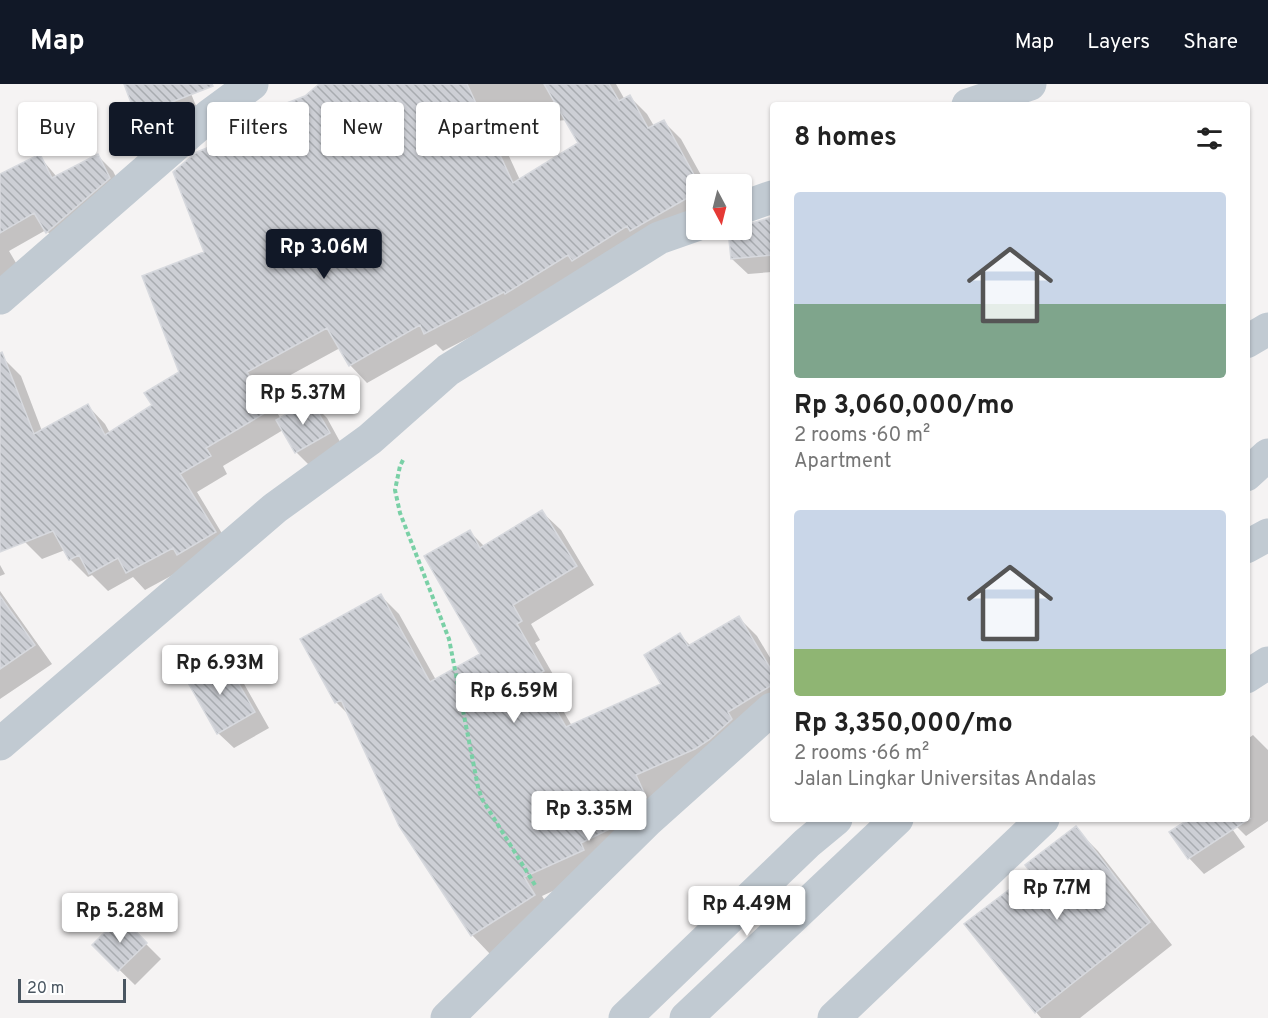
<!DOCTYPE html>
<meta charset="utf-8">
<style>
:root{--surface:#fff;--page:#f6f6f6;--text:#222;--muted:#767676;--accent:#111827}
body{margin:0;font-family:Overpass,sans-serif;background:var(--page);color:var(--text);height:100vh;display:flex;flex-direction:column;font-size:22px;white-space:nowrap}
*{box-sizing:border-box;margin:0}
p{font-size:20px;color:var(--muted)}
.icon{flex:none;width:33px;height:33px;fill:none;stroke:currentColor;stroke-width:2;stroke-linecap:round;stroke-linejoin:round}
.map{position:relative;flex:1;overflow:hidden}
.panel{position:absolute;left:770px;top:18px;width:480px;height:720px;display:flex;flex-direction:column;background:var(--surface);border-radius:6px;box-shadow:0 2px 4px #0004}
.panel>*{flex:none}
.top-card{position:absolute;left:18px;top:18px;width:570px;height:54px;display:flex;gap:12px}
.needle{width:39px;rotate:173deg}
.controls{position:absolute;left:686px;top:90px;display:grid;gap:12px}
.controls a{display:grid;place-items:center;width:66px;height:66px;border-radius:6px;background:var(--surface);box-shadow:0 2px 4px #0004;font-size:30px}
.scale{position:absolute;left:18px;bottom:15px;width:108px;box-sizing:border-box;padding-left:6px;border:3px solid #4a5661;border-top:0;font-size:16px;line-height:21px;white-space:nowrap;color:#4a5661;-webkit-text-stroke:4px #fff;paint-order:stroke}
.price{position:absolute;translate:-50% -51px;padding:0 14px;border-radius:6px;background:#fff;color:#222;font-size:20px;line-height:39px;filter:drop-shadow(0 2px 3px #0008)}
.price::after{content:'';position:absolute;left:50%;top:36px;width:18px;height:14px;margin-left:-9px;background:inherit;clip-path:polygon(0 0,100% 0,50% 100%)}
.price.current{background:var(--accent);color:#fff}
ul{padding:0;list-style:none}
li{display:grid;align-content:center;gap:12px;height:318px;padding:0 24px}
li span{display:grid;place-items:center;height:186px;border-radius:6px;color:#555}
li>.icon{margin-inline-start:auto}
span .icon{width:108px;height:108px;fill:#fffc;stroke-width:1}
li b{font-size:26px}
h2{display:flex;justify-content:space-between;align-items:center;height:72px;padding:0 24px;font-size:26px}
.chip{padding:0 21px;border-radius:6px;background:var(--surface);box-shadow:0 2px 4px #0004;font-size:21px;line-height:54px}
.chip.current{background:var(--accent);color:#fff}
header{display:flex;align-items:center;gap:36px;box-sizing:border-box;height:84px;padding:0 30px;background:var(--accent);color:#fff}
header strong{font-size:28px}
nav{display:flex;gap:33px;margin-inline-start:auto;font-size:21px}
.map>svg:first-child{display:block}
.shadow{fill:#0003;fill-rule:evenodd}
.building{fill:url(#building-back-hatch);stroke:#d7d9de;stroke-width:1.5}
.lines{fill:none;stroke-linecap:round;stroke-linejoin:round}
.path{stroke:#7ad0a6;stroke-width:4;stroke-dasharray:4.5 3;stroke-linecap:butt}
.minor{stroke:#c1cad2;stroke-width:33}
.tertiary{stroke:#c1cad2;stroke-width:33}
</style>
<header>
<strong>Map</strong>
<nav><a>Map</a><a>Layers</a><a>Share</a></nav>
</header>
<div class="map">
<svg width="1268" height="934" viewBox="0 0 1268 934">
<defs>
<pattern id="building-back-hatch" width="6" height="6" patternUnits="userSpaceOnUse" patternTransform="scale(1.5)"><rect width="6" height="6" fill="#cdcfd5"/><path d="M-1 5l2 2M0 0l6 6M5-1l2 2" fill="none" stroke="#a8abb0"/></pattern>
</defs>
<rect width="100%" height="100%" fill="#f5f3f3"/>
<!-- shadow -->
<path class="shadow" d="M125,0H187L199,29L153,47L138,31Z
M322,0H616L625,16L630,13L647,30L654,42L663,37L681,55L706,100H696V137L443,267L436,260L367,299L350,281L340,264L263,306L281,335L311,318L327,334L344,365L312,384L296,368L283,346L223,382L227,390L197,408L232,466L191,481L145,506L133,493L108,507L92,491L88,493L70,475L65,466L42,475L25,458L0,395V275L3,274L21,292L42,347L88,322L105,340L110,349L154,322L181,288L206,168L251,48L305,13ZM567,36L580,59L520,96L495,42Z
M39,72L57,93L98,72L113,87L124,109L62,163L46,146L9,167L22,189L0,201V92Z
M772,135V188L748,190L732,175L729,146H741V144Z
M542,428L561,446L594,501L531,540L540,556L535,559L562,606L554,611L572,642L663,601L680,551L691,562L739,534L757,552L772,577V631L601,785L542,812L553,830L490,870L472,851L351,633L336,618L381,512L399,530L436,596L482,571L470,448L485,463Z
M0,481L5,490L0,492Z
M0,507L52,580L0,615Z
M224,576L239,591L269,644L234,664L218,649Z
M1253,651L1268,666V737L1246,752L1229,735H1246V656Z
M1192,735H1225L1245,763L1204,790L1189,774Z
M1075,744L1098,767L1172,861L1080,934H1041L1036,928L1034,789Z
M121,835L161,875L135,901L94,861Z"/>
<!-- building -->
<path class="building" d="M124,0H212L213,2L136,32Z
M319,0H467L513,99L578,59L544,0H609L619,17L630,11L648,44L664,36L699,100H696V109L630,147L627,142L572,177L568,171L505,210L504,208L424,250L420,241L349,282L327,244L247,288L270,326L206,364L211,372L180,390L216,448L177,471L173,464L126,489L118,474L89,490L79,471L69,476L53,447L0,468V269L2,268L34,350L88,320L105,351L152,321L144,309L179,288L142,192L204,168L173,88L197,68L249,47L245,35L305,12Z
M40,70L52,94L98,70L110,94L46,149L34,129L0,149V90Z
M769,134H772V171L731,175L728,146H741V142Z
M311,316L330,349L295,369L276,336Z
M542,426L577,482L513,521L522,537L517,540L544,587L536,592L566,643L661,600L644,571L680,549L688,562L739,532L772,587V601L728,628L732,635L709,656L695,665L636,691L646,713L630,728L609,737L612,744L581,759L584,766L524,793L535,811L471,852L399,742L341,616L335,619L300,555L381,510L430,598L480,570L424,472L470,446L480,464Z
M0,512L35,561L0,585Z
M224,574L255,628L217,650L186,595Z
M1189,735H1249L1188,775L1169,748Z
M1076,742L1150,838L1035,929L964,840L1031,789L1025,781Z
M121,832L147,859L118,887L92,861Z"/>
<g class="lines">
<!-- path -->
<path class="path" d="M403,376L400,382L395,406L400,429L449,555L478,703L482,715L535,801"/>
<!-- minor -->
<path class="minor" d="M0,214L210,31L252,0
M1246,258L1268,245
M1246,593L1268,579
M447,934L647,737L772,625
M834,934L1043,735"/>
<!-- tertiary -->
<path class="tertiary" d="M968,21L1030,0
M741,124L772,113
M1246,391L1268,371
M1246,463L1268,451
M0,660L275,424L370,355L448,286L659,154L696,141
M625,934L807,759L836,735
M686,934L897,735"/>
</g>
</svg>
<div class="controls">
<a><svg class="needle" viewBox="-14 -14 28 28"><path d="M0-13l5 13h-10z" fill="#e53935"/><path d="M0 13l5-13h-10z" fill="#767676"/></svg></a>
</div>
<div class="scale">20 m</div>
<b class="price current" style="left:324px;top:196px">Rp 3.06M</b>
<b class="price" style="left:303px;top:342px">Rp 5.37M</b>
<b class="price" style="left:220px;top:612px">Rp 6.93M</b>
<b class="price" style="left:514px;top:640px">Rp 6.59M</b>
<b class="price" style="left:589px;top:758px">Rp 3.35M</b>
<b class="price" style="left:1057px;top:837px">Rp 7.7M</b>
<b class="price" style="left:747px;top:853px">Rp 4.49M</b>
<b class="price" style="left:120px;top:860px">Rp 5.28M</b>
<div class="top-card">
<a class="chip">Buy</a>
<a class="chip current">Rent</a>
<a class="chip">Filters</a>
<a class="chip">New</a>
<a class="chip">Apartment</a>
</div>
<section class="panel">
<h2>8 homes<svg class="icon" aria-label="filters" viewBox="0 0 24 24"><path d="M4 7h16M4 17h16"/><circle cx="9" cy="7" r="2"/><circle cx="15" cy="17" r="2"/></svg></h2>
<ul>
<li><span style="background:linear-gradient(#c9d6e8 60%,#7fa58c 0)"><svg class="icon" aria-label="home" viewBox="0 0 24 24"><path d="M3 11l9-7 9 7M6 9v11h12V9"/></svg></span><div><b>Rp 3,060,000/mo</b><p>2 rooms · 60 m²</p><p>Apartment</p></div></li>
<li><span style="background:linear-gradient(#c9d6e8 75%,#8fb573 0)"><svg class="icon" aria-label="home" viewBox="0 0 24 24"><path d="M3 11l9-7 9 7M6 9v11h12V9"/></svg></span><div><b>Rp 3,350,000/mo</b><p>2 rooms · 66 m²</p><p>Jalan Lingkar Universitas Andalas</p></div></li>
</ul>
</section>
</div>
